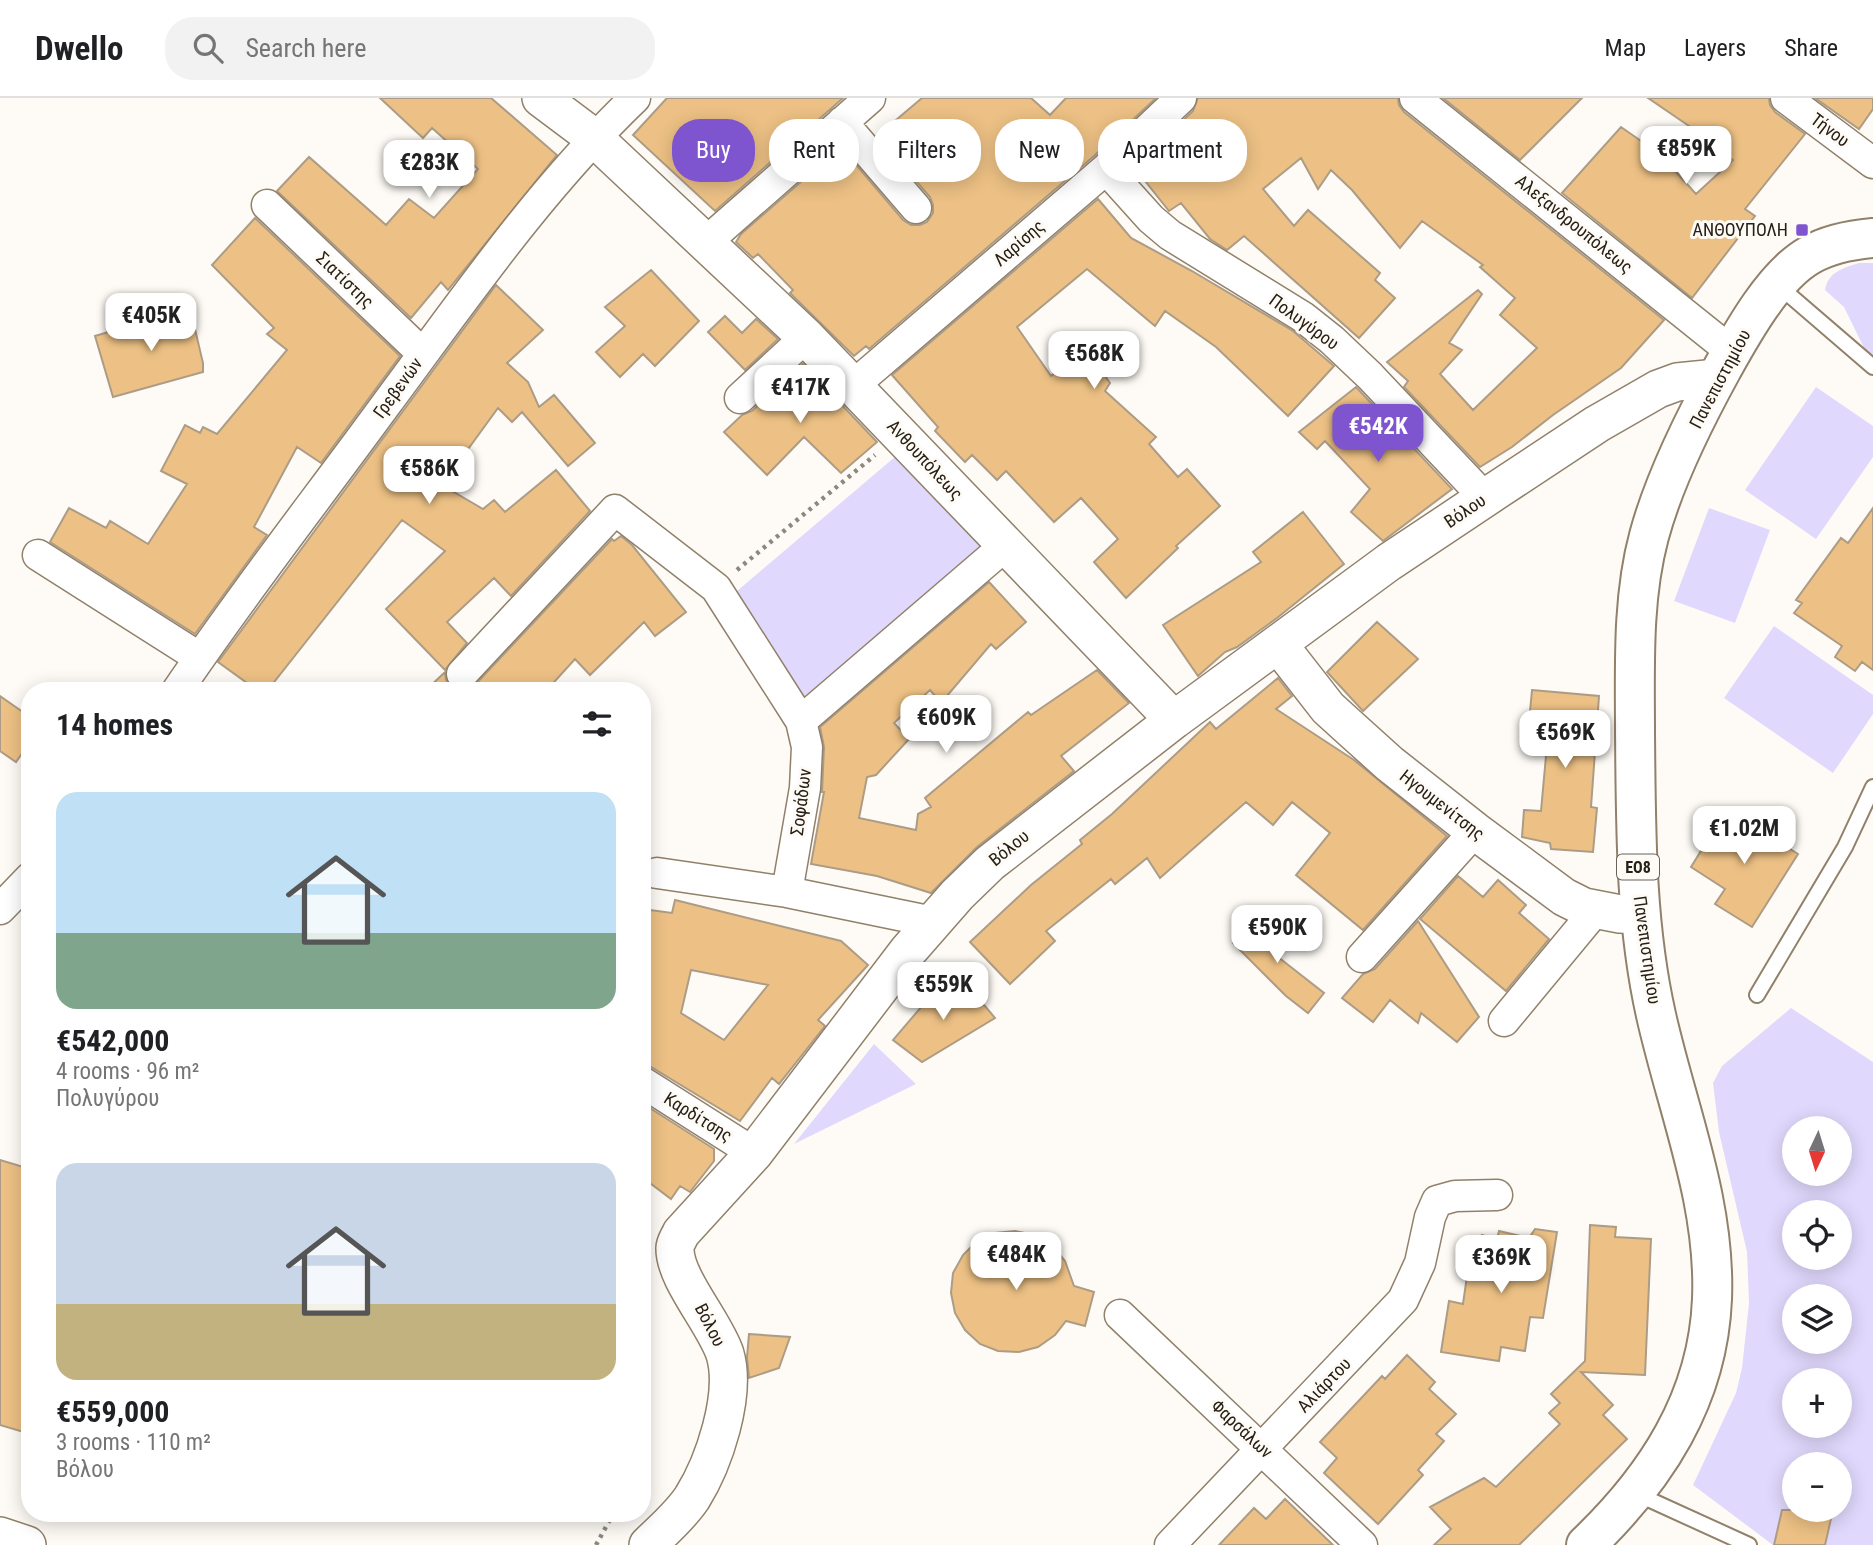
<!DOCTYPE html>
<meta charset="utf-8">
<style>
:root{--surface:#fff;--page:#f2f2f2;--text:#202124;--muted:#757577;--line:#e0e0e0;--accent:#7f55cf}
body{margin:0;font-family:"Roboto Condensed",sans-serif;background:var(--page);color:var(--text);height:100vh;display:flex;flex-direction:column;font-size:26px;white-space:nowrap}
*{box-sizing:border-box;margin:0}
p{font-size:23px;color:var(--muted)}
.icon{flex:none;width:38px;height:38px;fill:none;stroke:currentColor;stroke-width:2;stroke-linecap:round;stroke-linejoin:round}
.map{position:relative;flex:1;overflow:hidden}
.drawer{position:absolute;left:21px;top:584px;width:630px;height:840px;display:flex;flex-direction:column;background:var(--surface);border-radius:28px;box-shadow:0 4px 18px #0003}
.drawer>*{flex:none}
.hud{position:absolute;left:672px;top:21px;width:665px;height:63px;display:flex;gap:14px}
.needle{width:46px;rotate:184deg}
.controls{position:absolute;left:1782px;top:1018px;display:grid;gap:14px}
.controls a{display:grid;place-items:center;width:70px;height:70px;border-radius:50%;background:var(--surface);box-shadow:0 4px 18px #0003;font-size:35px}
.price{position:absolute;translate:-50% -60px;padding:0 16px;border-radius:14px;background:#fff;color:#222;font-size:23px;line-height:46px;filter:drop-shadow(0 2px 4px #0008)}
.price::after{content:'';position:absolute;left:50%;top:42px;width:21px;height:16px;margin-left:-10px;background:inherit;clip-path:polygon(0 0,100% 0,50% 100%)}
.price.on{background:var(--accent);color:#fff}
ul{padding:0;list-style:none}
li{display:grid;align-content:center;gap:14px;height:371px;padding:0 35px}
li span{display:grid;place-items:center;height:217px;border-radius:21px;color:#555}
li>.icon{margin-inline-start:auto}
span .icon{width:126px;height:126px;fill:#fffc;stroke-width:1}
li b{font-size:30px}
h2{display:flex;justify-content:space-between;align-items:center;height:84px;padding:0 35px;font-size:30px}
.tag{padding:0 24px;border-radius:28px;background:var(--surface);box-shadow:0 4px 18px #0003;font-size:24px;line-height:63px}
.tag.on{background:var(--accent);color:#fff}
header{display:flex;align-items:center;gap:42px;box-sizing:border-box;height:98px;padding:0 35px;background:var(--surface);border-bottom:2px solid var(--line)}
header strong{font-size:33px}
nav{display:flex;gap:38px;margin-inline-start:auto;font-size:24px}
.search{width:490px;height:63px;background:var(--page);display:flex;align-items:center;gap:18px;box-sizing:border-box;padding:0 24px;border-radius:28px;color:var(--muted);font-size:26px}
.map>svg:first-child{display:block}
.green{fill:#e1d9fd;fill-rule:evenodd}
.building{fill:#edc185;stroke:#ad9c85;stroke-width:2;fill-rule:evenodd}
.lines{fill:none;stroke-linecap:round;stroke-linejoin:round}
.service-casing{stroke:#91806a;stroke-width:18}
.minor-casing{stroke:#91806a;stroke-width:33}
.tertiary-casing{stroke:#91806a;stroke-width:40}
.primary-casing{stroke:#91806a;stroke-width:42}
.path{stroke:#8d8780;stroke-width:4.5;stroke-dasharray:3.5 5;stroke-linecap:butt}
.service{stroke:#fff;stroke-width:14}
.minor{stroke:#fff;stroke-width:30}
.tertiary{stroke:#fff;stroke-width:37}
.primary{stroke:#fff;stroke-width:38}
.poi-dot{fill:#7f55cf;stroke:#fefbf6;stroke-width:2.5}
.labels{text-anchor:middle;stroke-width:6;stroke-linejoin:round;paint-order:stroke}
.shield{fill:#fefbf6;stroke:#68625a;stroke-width:2}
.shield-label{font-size:16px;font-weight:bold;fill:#272017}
.street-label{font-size:18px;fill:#272017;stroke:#fefbf6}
.poi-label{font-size:18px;fill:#272017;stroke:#fefbf6;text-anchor:end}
</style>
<header>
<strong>Dwello</strong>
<div class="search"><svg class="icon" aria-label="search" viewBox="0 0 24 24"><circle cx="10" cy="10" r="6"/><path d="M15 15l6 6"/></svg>Search here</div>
<nav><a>Map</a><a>Layers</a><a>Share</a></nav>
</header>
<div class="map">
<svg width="1873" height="1447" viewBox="0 0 1873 1447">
<rect width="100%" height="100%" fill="#fefbf6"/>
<!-- green -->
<path class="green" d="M1859,165H1873V257L1865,252L1844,209L1825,192C1828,174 1843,170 1859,165Z
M1816,289L1873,328V359L1816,441L1745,392Z
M896,358L986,453L804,608L730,499Z
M1709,410L1770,432L1735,525L1674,503Z
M1774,528L1873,597V616L1833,675L1724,600Z
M1791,910L1873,964V1447H1773L1693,1387L1736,1295L1742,1270L1749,1205L1747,1154L1719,1034L1713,985L1722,968ZM1794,1031H1839V1076H1794ZM1794,1115H1839V1160H1794ZM1794,1199H1839V1244H1794ZM1794,1283H1839V1328H1794ZM1794,1367H1839V1412H1794Z
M874,946L916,986L794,1046Z"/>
<!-- building -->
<path class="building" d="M380,0H491L557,57L448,192L441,184L411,220L277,93L309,59L386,127L409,101L434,120L478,71L432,30L423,40Z
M667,0H843L715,113L633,37Z
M922,0H1031L1050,17L1066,0H1156L1094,58L869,251L866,248L854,258L790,195L793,192L758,156L753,160L736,144L741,136L841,49L903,122L911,127H920L927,124L933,115V107L930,99L877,38Z
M1198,0H1398L1399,7L1404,14L1664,222L1621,270L1553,317L1512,349L1480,369L1404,289L1408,283L1387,264L1478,192L1482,196L1449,245L1462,252L1440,276L1473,312L1537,250L1500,217L1515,200L1480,169L1483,167L1422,123L1400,150L1352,92L1331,72L1318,91L1301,60L1263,91L1294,128L1308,112L1380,175L1375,182L1395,200L1359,240L1244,138L1227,152L1210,141L1181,105L1169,113L1134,69L1193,13Z
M1443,0H1582L1520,62Z
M1648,0H1769L1770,7L1775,14L1805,36L1745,111L1755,118L1692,200L1562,95L1621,29L1641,43L1644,39L1696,96L1733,62L1689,28Z
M1815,0H1873V11L1859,31Z
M1098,101L1131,140L1192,173L1293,233L1334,268L1288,318L1216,249L1165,213L1155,228L1087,171L1017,229L1051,278L1086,250L1107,267L1103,275L1110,285L1105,293L1156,339L1149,346L1178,379L1187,371L1220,408L1176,448L1178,450L1126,500L1094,464L1118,441L1081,400L1054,424L1006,373L997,382L972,357L965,364L935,333L938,329L892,277Z
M255,120L400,258L321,365L297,349L254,429L267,437L195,536L50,444L69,410L106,430L110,423L148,446L187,386L161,373L185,327L200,335L203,329L217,336L287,252L267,236L274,230L212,167Z
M651,172L699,223L655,268L643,256L620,279L596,254L625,228L605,209Z
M496,187L543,232L507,265L528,284L539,309L554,297L595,345L568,368L522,314L512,324L498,310L442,387L483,411L494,402L505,414L556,372L590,413L511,498L494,480L447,524L467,545L445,572L386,511L445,453L402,422L267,593H258L218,564Z
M190,210L203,265V274L113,299L95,238Z
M725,218L742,235L756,221L778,241L745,272L708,234Z
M803,266L877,344L841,375L804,339L767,377L724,334L742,317L752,313Z
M1356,289L1452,391L1383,443L1351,414L1370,391L1325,343L1317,351L1299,334Z
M1873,410V572L1862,564L1855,573L1835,559L1842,548L1794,515L1802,505L1796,502L1841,440L1848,445Z
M1303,414L1344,466L1277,520L1237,549L1225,554L1198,578L1163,527L1261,464L1253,454Z
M621,438L632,447L686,514L655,538L644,524L590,577L575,561L546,593H425L445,574L446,582L450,588L457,593H466L474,588L612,441L614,443Z
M989,484L1026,524L996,551L991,546L941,605L930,592L894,625L909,641L876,677L867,679L859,720L916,732L918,716L931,709L925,700L1028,614L1031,617L1097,572L1129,605L1061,658L1074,673L977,749L931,795L877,778L811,766L824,694H822L824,649L820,629Z
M1377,524L1418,561L1363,613L1327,574Z
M1278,580L1292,598L1276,611L1354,662L1447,738L1363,832L1296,777L1330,735L1292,704L1273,727L1246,704L1160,780L1147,760L1115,786L1111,781L1046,833L1055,843L1010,886L970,844L1031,787L1082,746L1080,742L1112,716L1210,624L1216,631Z
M1532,592L1599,598L1591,709L1597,710L1593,754L1551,751L1550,745L1522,739L1524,712L1541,713L1547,647L1527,646Z
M0,598L30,619V644L16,664L0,653Z
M1727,711L1798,756L1752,829L1715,806L1725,791L1691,769Z
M1458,778L1483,799L1498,782L1526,807L1519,815L1549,841L1506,893L1420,821Z
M675,802L841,843L868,867L818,922L825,928L779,986L772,980L740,1023L651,969L642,967V811L672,815ZM691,872L768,887L724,942L681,915Z
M1262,821L1289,847L1278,859L1324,895L1308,915L1286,898L1233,845L1244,832L1249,836Z
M1418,823L1479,919L1457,944L1421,915L1418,925L1390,902L1373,924L1342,900L1363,876L1375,871Z
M946,880L985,908L995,920L922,964L893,942Z
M642,1005L714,1051V1063L690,1094L680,1088L671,1101L642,1079Z
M0,1062L30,1071V1336L0,1327Z
M1590,1127L1616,1129L1615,1139L1651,1141L1645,1277L1581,1274L1613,1307L1603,1317L1627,1341L1519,1447H1434L1451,1431L1430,1409L1484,1380L1496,1389L1560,1326L1549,1315L1560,1305L1551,1296L1585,1263Z
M1535,1131L1557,1134L1543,1220L1530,1219L1525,1253L1501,1249L1499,1263L1441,1254L1449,1203L1463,1206L1471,1150L1483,1146L1482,1137L1497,1141L1499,1133L1529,1140Z
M1015,1133L1035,1137L1052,1147L1065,1163L1074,1188L1094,1194L1085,1228L1066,1223L1055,1237L1038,1249L1019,1254L998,1253L980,1246L965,1232L955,1215L951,1195L953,1175L963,1157L977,1143L995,1135Z
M749,1236L790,1239L779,1270L749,1280L747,1259Z
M1407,1257L1435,1284L1429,1291L1456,1316L1436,1336L1444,1343L1418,1372L1423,1377L1378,1426L1324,1375L1337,1360L1320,1344L1382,1278L1385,1281Z
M1285,1401L1333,1447H1219L1254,1410L1266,1421Z
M1782,1412H1833L1825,1447H1774Z"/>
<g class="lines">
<defs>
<path id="service" d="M1779,188L1873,269
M1757,897L1845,749L1873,689
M1637,1396L1749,1447"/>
<path id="minor" d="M1415,0L1732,254
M1786,0L1873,65
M842,24L916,110
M1106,71L1151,121L1170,137L1303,219L1332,242L1370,278L1485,400
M267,107L423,256
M705,145L870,0
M854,287L1106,71L1181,0
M740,300L806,239
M38,457L200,560
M462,576L615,412L716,490L801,623L807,649L805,690L787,794
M177,593C243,495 317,401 387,305C465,200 540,91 635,0
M801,623L1006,447
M657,775L787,794L933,824
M0,811L30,780
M1362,859L1475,733
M1504,923L1595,813
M642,984L754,1055
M1120,1217L1362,1447
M1170,1447L1403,1202L1420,1165L1430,1119L1437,1103L1455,1098L1497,1097"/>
<path id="tertiary" d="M541,0L593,39L806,239L1174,622
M1278,546L1328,610L1350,630L1390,666L1475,733L1564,799L1584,809L1620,816L1640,817
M0,1438L27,1447
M648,1447C663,1432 680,1418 692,1400C714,1365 737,1297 725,1256C715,1225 674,1180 675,1150C675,1145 679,1140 681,1135L754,1055L908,853L957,797L990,765L1174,622L1389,464L1485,400L1597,326L1658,291L1677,284L1717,280"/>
<path id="primary" d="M1586,1447C1656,1380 1708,1301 1712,1201C1716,1103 1677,1011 1656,917C1635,824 1636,729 1635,634C1635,569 1632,501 1649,438C1664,382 1694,322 1722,271C1742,235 1774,177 1810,157C1829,146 1851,142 1873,140"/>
</defs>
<!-- service casing -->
<use href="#service" class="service-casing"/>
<!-- minor casing -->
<use href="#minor" class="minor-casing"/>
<!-- tertiary casing -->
<use href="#tertiary" class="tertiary-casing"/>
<!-- primary casing -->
<use href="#primary" class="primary-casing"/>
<!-- path -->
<path class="path" d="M737,472L875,357
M596,1447L613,1416"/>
<!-- service -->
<use href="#service" class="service"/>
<!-- minor -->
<use href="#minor" class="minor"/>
<!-- tertiary -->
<use href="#tertiary" class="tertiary"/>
<!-- primary -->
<use href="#primary" class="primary"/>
</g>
<!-- markers -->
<rect class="poi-dot" x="1795" y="125" width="14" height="14" rx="3.5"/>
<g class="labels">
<!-- shield labels -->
<rect class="shield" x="1617" y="756.5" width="42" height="25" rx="5"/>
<g class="shield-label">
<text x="1638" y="775">ΕΟ8</text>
</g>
<!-- street labels -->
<g class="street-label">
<text transform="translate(1830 32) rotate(37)" y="6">Τήνου</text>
<text transform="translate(1574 126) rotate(39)" y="6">Αλεξανδρουπόλεως</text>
<text transform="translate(1019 145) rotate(-41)" y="6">Λαρίσης</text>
<text transform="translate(345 182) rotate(44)" y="6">Σιατίστης</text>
<text transform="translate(1304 224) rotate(36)" y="6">Πολυγύρου</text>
<text transform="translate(1720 281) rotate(-62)" y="6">Πανεπιστημίου</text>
<text transform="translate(398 290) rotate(-54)" y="6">Γρεβενών</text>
<text transform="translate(925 362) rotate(47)" y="6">Ανθουπόλεως</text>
<text transform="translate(1465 413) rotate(-34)" y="6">Βόλου</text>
<text transform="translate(801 704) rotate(-83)" y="6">Σοφάδων</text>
<text transform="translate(1442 707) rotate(38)" y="6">Ηγουμενίτσης</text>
<text transform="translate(1009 750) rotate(-39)" y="6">Βόλου</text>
<text transform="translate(1647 852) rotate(82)" y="6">Πανεπιστημίου</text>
<text transform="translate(698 1019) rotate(32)" y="6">Καρδίτσης</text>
<text transform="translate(710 1227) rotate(63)" y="6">Βόλου</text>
<text transform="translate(1324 1287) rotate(-46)" y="6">Αλιάρτου</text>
<text transform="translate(1242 1331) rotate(43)" y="6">Φαρσάλων</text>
</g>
<!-- poi labels -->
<g class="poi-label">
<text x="1788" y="138">ΑΝΘΟΥΠΟΛΗ</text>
</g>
</g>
</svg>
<div class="controls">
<a><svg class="needle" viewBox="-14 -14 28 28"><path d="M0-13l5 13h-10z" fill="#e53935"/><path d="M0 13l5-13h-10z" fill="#757577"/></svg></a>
<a><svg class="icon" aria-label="locate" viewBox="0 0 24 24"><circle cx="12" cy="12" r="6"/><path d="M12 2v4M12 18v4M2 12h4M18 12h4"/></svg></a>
<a><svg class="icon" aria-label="layers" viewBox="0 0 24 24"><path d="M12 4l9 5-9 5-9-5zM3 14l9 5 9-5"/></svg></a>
<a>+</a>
<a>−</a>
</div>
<b class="price" style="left:1686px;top:88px">€859K</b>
<b class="price" style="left:429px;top:102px">€283K</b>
<b class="price" style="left:151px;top:255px">€405K</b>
<b class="price" style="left:1094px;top:293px">€568K</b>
<b class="price" style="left:800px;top:327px">€417K</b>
<b class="price on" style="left:1378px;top:366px">€542K</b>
<b class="price" style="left:429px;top:408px">€586K</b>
<b class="price" style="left:946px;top:657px">€609K</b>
<b class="price" style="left:1565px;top:672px">€569K</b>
<b class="price" style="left:1744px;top:768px">€1.02M</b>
<b class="price" style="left:1277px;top:867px">€590K</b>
<b class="price" style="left:943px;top:924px">€559K</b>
<b class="price" style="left:1016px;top:1194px">€484K</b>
<b class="price" style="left:1501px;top:1197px">€369K</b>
<div class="hud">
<a class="tag on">Buy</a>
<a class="tag">Rent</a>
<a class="tag">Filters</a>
<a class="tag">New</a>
<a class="tag">Apartment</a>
</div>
<section class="drawer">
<h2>14 homes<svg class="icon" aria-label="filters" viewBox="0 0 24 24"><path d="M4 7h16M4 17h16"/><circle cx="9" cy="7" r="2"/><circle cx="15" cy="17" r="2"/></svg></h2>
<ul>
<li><span style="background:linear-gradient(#bfe0f5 65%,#7fa58c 0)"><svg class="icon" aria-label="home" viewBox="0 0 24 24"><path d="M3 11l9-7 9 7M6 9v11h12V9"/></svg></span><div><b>€542,000</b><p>4 rooms · 96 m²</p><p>Πολυγύρου</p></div></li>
<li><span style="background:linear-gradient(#c9d6e8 65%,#c2b280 0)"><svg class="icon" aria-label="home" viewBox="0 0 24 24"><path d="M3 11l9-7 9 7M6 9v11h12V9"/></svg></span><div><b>€559,000</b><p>3 rooms · 110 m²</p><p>Βόλου</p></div></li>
</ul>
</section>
</div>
